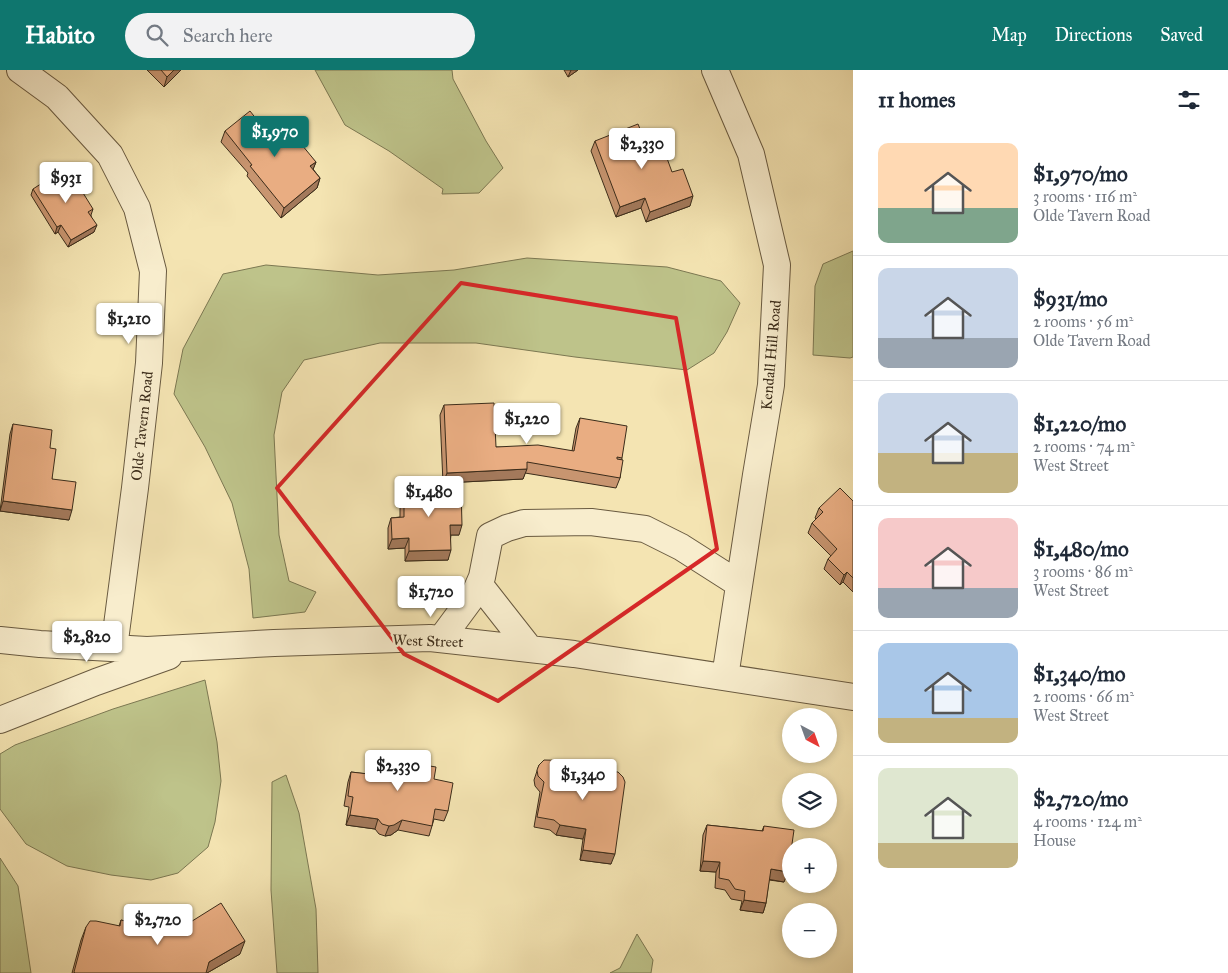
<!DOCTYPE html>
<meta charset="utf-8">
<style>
:root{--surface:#fff;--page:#f2f2f3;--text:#1f2937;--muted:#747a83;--line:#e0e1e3;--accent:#0f766e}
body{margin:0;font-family:"IM FELL Great Primer",serif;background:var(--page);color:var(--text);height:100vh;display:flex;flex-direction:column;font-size:19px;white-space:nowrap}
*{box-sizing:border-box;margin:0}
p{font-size:16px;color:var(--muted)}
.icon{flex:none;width:28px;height:28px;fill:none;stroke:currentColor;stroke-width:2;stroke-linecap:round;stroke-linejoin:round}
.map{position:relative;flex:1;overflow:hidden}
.details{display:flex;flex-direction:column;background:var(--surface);width:375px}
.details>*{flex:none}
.needle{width:32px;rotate:139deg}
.buttons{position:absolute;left:782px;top:638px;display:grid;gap:10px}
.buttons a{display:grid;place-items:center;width:55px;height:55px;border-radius:50%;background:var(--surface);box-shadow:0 2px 8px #0003;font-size:25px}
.price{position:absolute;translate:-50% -42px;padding:0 11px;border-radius:5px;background:#fff;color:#222;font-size:16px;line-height:32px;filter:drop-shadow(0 1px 2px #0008)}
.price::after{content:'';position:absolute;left:50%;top:30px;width:15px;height:11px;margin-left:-8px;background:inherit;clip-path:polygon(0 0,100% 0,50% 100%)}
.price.active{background:var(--accent);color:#fff}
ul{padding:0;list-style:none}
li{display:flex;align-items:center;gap:15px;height:125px;padding:0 25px}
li+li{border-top:1px solid var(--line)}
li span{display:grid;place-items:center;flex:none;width:140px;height:100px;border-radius:10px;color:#555}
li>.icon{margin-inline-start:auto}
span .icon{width:60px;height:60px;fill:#fffc;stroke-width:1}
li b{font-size:21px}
h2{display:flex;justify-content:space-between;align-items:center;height:60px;padding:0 25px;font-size:21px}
header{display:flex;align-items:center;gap:30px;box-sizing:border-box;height:70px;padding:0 25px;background:var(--accent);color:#fff}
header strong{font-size:24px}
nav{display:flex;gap:28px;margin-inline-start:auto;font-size:18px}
.search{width:350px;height:45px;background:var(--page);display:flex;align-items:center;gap:12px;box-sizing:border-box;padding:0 18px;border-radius:28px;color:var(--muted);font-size:19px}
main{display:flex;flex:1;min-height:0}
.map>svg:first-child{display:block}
.green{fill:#bec38a;stroke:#7c7852}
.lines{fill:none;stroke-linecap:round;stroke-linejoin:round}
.minor-casing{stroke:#695a40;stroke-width:28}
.minor{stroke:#f8edcd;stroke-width:26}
.wall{fill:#c89570;stroke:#3b2c1a}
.shaded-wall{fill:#a3795b;stroke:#3b2c1a}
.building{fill:#e9ad82;stroke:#3b2c1a}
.marked{fill:none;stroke:#d62828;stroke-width:4;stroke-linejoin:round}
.labels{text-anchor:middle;stroke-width:5;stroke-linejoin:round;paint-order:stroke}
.street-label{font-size:15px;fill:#3b2c1a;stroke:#f8edcd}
</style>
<header>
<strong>Habito</strong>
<div class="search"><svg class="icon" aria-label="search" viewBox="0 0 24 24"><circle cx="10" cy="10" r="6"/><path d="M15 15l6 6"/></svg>Search here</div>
<nav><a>Map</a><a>Directions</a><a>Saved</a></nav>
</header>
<main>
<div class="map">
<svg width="853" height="903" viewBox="0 0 853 903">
<rect width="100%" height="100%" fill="#f4e4b2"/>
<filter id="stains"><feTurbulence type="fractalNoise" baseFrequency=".004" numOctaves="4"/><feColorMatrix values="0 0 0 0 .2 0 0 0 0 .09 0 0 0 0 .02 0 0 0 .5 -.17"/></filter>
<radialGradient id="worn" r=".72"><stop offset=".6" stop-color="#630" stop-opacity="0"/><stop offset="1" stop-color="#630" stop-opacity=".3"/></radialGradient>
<!-- green -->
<path class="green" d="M315,0H452L453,9L486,71L503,98L479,123L442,124L443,119L389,81L345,55Z
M853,181V287L850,288L813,285L815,216L823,194Z
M527,188L667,197L721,211L740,233L727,262L714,283L687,300L575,287L476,273H380L304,290L282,322L274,365L279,465L289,511L316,522L305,542L253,548L249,499L232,433L205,377L174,324L183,279L223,204L266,195L378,205L454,200Z
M205,610L217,672L221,711L215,752L208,777L178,803L151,810L111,805L67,796L26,774L0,739V684L15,675L113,639Z
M286,705L299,743L316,839L318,903H277L271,820L272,712Z
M0,788L18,816L31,903H0Z
M637,864L653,890L651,903H610L620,898Z"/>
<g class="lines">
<defs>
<path id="minor" d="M20,0L57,27L110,85L137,138L153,201L149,293L135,418L114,578
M715,0L751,84L777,195L771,315L756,405L725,607
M479,514L530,579
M441,569L475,523L482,507L490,466L507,458L524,453L591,452L645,459L681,477L739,514
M0,570L40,574L147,580L274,573L430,568L574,584L853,627
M0,650L96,612L169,586"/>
</defs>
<!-- minor casing -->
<use href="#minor" class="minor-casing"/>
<!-- minor -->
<use href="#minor" class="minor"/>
</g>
<!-- wall -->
<path class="wall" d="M147,0H181L164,17Z
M564,0H578L568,7Z
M225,61L268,64L294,71L316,92L313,99L320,108L317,118L281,148L247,106L248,103L221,72Z
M595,71L672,102L690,136L646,152L641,138L616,147L591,81Z
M33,119L93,139L91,145L94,162L68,177L58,162L55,164L31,125Z
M444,335L496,377L572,381L576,358L580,348L622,388L620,408L616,418L525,403L523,409L443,413L440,345Z
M13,354L50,378L52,409L69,450L0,441L10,364Z
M404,419L459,465H451L448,490L405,491V478L388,479V458L391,448L400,447V429Z
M853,431V522L843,512L840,515L824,499L828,489L831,486L808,463L812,453L816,449L815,448L819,438Z
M372,683L393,690L434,709L448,741L444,751L434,749L432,756L429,766L398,760L391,765L385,766L379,764L375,759L346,755L349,737L344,736L348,712L351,702L367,704L369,693Z
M539,695L584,700L611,794L580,790L583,769L556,765L550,760L534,757L540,722L535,716L534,710Z
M707,755L762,761L764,756L784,812L769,810L766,833L763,843L740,840L742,831L731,829L725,820L715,818L716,802L700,801L703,765Z
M121,850L240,884L207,903H72L81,870L86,857L119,856Z"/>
<!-- shaded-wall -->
<path class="shaded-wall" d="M174,0H181L164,17L167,7Z
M571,0H578L568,7Z
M316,92L312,102L310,96Z
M320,108L317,118L281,148L284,138Z
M693,126L690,136L646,152L650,142Z
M645,128L641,138L616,147L620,137Z
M61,155L58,162L55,164L57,157Z
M97,155L94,162L68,177L71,170Z
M527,399L523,409L443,413L447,403Z
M3,431L72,440L69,450L0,441Z
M450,455H462L459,465H447Z
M409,468L405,478L388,479L392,469Z
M451,480L448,490L405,491L409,481Z
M847,502L843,512L840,515L844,505Z
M350,745L378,749L375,759L346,755Z
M402,750L398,760L391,765L385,766L389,756Z
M560,755L586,759L583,769L556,765Z
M583,780L615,784L611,794L580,790Z
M703,791L720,792L716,802L700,801Z
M771,799L788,802L784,812L767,809Z
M744,830L766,833L763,843L740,840Z
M245,871L240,884L207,903H205L209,892Z"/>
<!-- building -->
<path class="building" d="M161,0H174L167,7Z
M250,41L268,64L280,54L294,71L297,69L316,92L310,96L320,108L284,138L250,96L252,95L225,61Z
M638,54L643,66L657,61L672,102L683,99L693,126L650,142L645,128L620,137L595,71Z
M67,97L93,139L88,142L97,155L71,170L61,155L57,157L33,119Z
M494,333L496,377L538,375L574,381L580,348L627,356L622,388L617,387V389L623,390L620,408L527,392V399L447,403L444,335Z
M13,354L52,360L50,378L56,379L52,409L76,412L72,440L3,431Z
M461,418L462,455H450L451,480L409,481V468L392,469L391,448L404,447V419Z
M840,418L853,431V508L847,502L844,505L828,489L837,479L812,453L823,442L819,438Z
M372,683L394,686L393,690L436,697L434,709L453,713L448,741L435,739L432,756L402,750L394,755L389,756L382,754L378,749L350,745L353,727L348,726L351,702L369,704Z
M544,690L585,691L584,700L618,702L623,707L625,712L615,784L583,780L586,759L560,755L554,750L537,747L544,712L538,706L537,700L539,695Z
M707,755L763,761L764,756L794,760L788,802L771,799L766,833L744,830L745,821L735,819L729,810L719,808L720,792L703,791Z
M221,833L245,871L209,892L206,903H75L74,902L86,857L90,851H96L120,856L121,850L164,860L166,854L181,858Z"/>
<!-- marked area -->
<path class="marked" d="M461,213L676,248L717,479L498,631L404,584L277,418Z"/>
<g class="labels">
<!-- street labels -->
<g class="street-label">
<text transform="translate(771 285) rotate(-85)" y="5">Kendall Hill Road</text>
<text transform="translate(142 356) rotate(-84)" y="5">Olde Tavern Road</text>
<text transform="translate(428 571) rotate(2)" y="5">West Street</text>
</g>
</g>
<rect width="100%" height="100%" filter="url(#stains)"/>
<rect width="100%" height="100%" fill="url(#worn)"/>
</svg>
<div class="buttons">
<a><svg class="needle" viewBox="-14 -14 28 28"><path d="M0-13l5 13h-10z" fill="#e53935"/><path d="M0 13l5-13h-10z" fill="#747a83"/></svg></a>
<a><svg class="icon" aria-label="layers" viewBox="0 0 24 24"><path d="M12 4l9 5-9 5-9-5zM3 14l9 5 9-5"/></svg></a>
<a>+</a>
<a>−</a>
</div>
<b class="price active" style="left:275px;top:88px">$1,970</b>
<b class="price" style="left:642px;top:100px">$2,330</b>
<b class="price" style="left:66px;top:134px">$931</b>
<b class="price" style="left:129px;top:275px">$1,210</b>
<b class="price" style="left:527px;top:375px">$1,220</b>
<b class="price" style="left:429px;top:448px">$1,480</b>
<b class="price" style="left:431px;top:548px">$1,720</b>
<b class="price" style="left:87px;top:593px">$2,820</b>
<b class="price" style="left:398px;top:722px">$2,330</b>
<b class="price" style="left:583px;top:731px">$1,340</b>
<b class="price" style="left:158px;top:876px">$2,720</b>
</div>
<section class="details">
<h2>11 homes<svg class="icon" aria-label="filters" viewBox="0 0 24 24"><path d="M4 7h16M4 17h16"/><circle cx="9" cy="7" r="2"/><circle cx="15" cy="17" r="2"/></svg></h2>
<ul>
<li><span style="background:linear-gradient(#ffd9b3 65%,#7fa58c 0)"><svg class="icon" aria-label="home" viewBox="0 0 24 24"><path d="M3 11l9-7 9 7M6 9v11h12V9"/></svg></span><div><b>$1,970/mo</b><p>3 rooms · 116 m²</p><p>Olde Tavern Road</p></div></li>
<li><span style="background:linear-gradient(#c9d6e8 70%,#9aa5b1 0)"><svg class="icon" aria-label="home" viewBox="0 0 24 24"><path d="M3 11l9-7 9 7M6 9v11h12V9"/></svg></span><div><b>$931/mo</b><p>2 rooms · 56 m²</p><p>Olde Tavern Road</p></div></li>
<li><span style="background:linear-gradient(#c9d6e8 60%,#c2b280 0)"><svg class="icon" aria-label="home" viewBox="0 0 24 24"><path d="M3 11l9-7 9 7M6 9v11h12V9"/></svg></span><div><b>$1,220/mo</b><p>2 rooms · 74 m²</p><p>West Street</p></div></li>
<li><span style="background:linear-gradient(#f6c9c9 70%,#9aa5b1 0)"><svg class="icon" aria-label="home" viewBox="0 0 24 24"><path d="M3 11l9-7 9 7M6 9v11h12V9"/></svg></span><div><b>$1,480/mo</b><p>3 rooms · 86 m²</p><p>West Street</p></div></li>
<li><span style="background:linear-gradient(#a9c7e8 75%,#c2b280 0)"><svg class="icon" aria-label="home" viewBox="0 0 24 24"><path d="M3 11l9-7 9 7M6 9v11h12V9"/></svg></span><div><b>$1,340/mo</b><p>2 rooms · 66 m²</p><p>West Street</p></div></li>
<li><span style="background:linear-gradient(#dfe7d0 75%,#c2b280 0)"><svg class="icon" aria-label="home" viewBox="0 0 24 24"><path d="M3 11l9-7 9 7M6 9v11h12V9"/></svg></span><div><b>$2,720/mo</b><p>4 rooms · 124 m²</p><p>House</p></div></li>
</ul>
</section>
</main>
